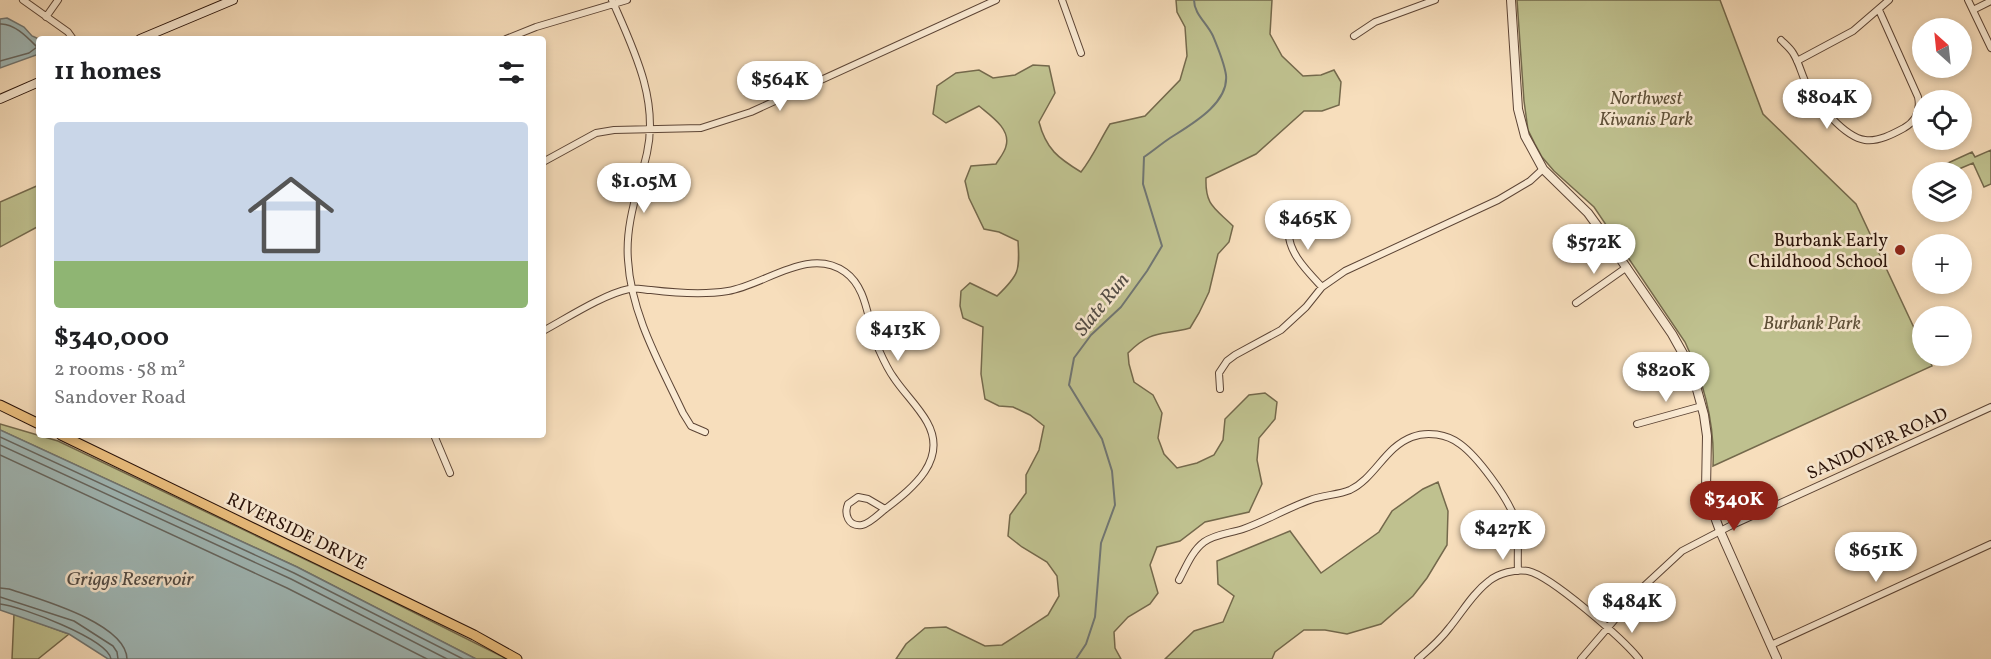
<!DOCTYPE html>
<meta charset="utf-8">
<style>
:root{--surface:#fff;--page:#f6f6f6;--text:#202124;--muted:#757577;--accent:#8f2418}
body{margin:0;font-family:Vollkorn,serif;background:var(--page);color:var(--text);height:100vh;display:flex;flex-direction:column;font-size:22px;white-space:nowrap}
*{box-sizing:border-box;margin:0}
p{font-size:20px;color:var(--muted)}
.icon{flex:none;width:33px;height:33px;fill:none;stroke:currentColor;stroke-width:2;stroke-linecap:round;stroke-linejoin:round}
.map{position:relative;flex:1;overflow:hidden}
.side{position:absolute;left:36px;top:36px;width:510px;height:402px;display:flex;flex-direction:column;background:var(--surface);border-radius:6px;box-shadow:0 3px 9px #0003}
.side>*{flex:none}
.needle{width:39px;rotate:333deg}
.tools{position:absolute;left:1912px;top:18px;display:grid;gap:12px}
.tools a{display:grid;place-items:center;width:60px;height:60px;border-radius:50%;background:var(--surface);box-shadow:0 3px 9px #0003;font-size:30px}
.price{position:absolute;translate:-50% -51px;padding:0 14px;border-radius:21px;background:#fff;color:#222;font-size:20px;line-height:39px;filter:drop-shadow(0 2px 3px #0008)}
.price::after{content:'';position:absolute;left:50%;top:36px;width:18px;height:14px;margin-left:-9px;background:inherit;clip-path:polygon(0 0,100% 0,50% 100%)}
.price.on{background:var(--accent);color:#fff}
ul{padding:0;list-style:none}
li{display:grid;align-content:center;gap:12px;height:318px;padding:0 18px}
li span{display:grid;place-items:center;height:186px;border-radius:6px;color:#555}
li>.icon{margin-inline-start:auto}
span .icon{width:108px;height:108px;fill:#fffc;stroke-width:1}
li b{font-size:26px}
h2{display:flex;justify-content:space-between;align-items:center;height:72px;padding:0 18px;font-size:26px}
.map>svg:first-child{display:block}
.green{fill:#bfc18f;stroke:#74694c;stroke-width:1.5}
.water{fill:#a0baba;stroke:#707673;stroke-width:1.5}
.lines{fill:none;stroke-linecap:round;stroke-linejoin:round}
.shore{stroke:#646661;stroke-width:1.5}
.stream{stroke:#707673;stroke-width:2}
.minor-casing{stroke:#5c4435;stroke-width:8}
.tertiary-casing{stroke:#5c4435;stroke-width:10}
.secondary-casing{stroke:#281108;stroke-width:10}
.primary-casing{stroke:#281108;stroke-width:11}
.minor{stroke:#faead3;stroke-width:6}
.tertiary{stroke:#faead3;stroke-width:8}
.secondary{stroke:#faead3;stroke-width:8}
.primary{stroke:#ecbf7e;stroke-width:9}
.poi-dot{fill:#8f2418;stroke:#faead3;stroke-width:2}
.labels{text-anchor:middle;stroke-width:5;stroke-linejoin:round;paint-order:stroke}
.park-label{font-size:18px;font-style:italic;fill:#5d4f37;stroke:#faead3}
.poi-label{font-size:18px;fill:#281108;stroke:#faead3;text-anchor:end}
.street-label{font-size:18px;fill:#281108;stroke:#faead3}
.water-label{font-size:20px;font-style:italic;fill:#524c46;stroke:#faead3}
</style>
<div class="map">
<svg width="1991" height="659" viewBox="0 0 1991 659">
<rect width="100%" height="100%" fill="#f7debc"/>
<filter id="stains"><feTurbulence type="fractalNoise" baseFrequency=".00333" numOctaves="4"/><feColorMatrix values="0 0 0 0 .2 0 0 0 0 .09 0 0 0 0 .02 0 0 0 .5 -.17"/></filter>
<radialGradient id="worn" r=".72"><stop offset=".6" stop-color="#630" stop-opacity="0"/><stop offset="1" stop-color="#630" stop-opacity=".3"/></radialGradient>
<!-- green -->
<path class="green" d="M1176,0H1272L1270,34L1282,56L1303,76L1321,75L1334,70L1341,82L1339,105L1322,111H1304L1256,154L1206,178C1205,206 1215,208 1233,226L1229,242L1218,254L1209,292L1199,313L1190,328C1161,336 1152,329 1128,353L1129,364L1134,382L1153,395L1162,413L1158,438L1164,454L1177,468L1197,463L1214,455L1223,440L1225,419L1249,395L1265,393L1277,402L1275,419L1259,438L1257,460L1262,484L1249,512L1205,522L1180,541L1157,547L1150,565L1158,593L1150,604L1128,617L1114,632L1115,648L1121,659H896L906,644L925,628L946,627L985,646L1002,645L1048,615L1059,596L1057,576L1047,562L1022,547L1008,536L1010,515L1026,493V475L1039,450L1044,426L1030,415L1013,407L999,406L985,399L981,374L983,327L963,318L960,306L961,291L970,283L997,296C1019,275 1020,271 1018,241L999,232L984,229L969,198L965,181L971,166L996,164C999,159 1005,152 1006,146C1011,129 991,116 979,106L946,123L933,114L937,86L956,73L979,70L993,78L1015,75L1033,65L1049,66L1055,93L1039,122C1046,149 1058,158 1081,172C1093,157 1100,140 1110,124L1145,116L1180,80L1187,56L1185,27L1177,12Z
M1517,0H1720L1763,114L1856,204L1923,347V356H1927L1932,366L1713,466C1715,422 1704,382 1685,342L1594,207L1554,171L1542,157L1535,144L1528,130L1524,101Z
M1991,150V184L1984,187L1973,163L1952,172H1936L1935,169L1972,152L1975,157Z
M39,185V226L0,247V202Z
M0,424L58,441L363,587L507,659H476L297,567L0,430Z
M1438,482L1448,511L1447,545L1427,578L1413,596L1381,624L1347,634L1325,630H1304L1275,652L1272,659H1165L1194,631L1223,622L1234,596L1218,584L1217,561L1290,531L1321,573L1379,532L1392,511L1423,489Z
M14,614L69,634L38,659H12Z"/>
<!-- water -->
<path class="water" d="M7,18L24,27L32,36L39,39V54L0,68V19Z
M0,430L297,567L476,659H108L69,634L0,610Z"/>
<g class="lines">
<!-- shore -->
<path class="shore" d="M0,24C14,23 28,38 37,47L29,53L0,61
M0,437L294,573L463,659
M0,445L291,579L447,659
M0,455L287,588L427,659
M0,588L9,589C39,599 126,623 127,659
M0,597L74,621L113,646L117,652L118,659
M0,604C20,606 108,639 111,659"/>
<!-- stream -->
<path class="stream" d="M1076,659L1086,644L1095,617L1101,543L1115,505L1112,471L1102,439L1069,385L1074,358L1091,335L1121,307L1147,271L1162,246L1143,184L1144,157C1153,151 1161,144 1170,138C1190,125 1229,104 1226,75C1224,62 1218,48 1213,36C1207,23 1194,14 1194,0"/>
<defs>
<path id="minor" d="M23,0L68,32L73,39
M612,0C633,48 659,99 647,153C639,188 625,223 628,260C631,314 660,364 683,413L691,426L705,432
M1062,0L1081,53
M1968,0L1991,48
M1973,10L1991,1
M46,17L58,0
M1354,36L1375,22L1435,0
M506,39L536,27L627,0
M1781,40C1785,44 1790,48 1793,53C1800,64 1802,77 1808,87C1818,104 1844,137 1865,140C1878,142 1893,134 1904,128C1916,121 1921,111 1918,97L1879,10
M1797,61L1853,31L1889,0
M543,162L596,133L614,130L701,128L751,112L996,0
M1293,214C1292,219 1289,224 1289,229C1286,251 1308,272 1322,287
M1576,303L1627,267
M543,331C567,318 604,294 629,289C636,287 644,290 651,290C676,293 704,295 728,291C765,285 809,246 845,272C869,289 867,325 879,350C883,359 888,370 894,378C904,393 918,406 927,422C949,461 911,489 884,510C878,515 869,524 862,525C848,527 844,514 848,504L858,497L868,499L885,509
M1220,389L1219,373L1227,361L1235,355L1281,330L1306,307L1322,287L1345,271L1498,200L1530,181L1543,169
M1637,424L1702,406
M434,435L450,473
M1179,580C1186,567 1192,551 1204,542C1215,534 1231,533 1243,529C1266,521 1287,508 1310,500C1323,495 1338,495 1350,490C1375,478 1385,447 1412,437C1427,431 1447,434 1460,444C1478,457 1506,496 1514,516C1520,532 1517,554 1518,571
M1771,645L1991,544
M1418,659C1430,649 1441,639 1450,627C1463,611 1473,593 1489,581C1499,573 1515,569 1528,571C1551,576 1623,639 1639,659
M1581,659L1641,589L1682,551L1730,526L1991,407"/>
<path id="tertiary" d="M1511,0L1518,109L1525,136L1543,169L1588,213L1604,235L1672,334L1686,359L1693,375L1704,415L1707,436L1706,489L1708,498L1720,531L1777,659"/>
<path id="secondary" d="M140,39L233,0
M0,99L39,82"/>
<path id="primary" d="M0,405L39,424
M61,435L474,635L517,659"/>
</defs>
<!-- minor casing -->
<use href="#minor" class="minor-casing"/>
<!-- tertiary casing -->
<use href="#tertiary" class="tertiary-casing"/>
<!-- secondary casing -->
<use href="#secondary" class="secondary-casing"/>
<!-- primary casing -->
<use href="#primary" class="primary-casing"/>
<!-- minor -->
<use href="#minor" class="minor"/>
<!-- tertiary -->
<use href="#tertiary" class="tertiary"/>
<!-- secondary -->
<use href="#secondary" class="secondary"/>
<!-- primary -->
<use href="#primary" class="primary"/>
</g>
<!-- markers -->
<circle class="poi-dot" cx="1900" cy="250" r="6"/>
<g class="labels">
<!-- park labels -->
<g class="park-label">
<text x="1646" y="104">Northwest<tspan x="1646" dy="21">Kiwanis Park</tspan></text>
<text x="1812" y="329">Burbank Park</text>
</g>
<!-- poi labels -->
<g class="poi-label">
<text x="1888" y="246">Burbank Early<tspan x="1888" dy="21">Childhood School</tspan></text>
</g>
<!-- street labels -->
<g class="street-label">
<text transform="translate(1877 443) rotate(-24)" y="6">SANDOVER ROAD</text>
<text transform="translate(297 531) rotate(26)" y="6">RIVERSIDE DRIVE</text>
</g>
<!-- water labels -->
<g class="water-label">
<text transform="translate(1101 304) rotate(-51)" y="7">Slate Run</text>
<text x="130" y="585">Griggs Reservoir</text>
</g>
</g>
<rect width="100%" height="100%" filter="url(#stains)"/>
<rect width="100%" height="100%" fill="url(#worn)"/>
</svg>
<div class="tools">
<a><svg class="needle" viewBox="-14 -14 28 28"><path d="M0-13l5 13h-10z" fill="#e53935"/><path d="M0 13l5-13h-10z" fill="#757577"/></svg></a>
<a><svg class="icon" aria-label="locate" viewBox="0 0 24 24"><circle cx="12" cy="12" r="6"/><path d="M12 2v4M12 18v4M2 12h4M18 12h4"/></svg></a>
<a><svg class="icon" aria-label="layers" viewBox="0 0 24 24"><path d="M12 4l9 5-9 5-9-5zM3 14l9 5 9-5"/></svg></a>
<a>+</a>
<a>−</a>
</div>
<b class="price" style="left:780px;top:112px">$564K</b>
<b class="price" style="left:1827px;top:130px">$804K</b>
<b class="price" style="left:644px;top:214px">$1.05M</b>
<b class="price" style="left:1308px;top:251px">$465K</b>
<b class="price" style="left:1594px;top:275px">$572K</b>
<b class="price" style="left:898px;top:362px">$413K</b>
<b class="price" style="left:1666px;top:403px">$820K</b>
<b class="price on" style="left:1734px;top:532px">$340K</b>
<b class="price" style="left:1503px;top:561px">$427K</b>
<b class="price" style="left:1876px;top:583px">$651K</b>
<b class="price" style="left:1632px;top:634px">$484K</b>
<section class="side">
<h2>11 homes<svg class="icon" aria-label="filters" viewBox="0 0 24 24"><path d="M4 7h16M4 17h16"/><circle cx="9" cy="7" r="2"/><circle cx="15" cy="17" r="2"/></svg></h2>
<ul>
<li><span style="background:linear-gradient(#c9d6e8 75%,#8fb573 0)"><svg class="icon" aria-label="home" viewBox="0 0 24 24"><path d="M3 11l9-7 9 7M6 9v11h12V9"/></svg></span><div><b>$340,000</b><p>2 rooms · 58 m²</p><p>Sandover Road</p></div></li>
</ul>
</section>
</div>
